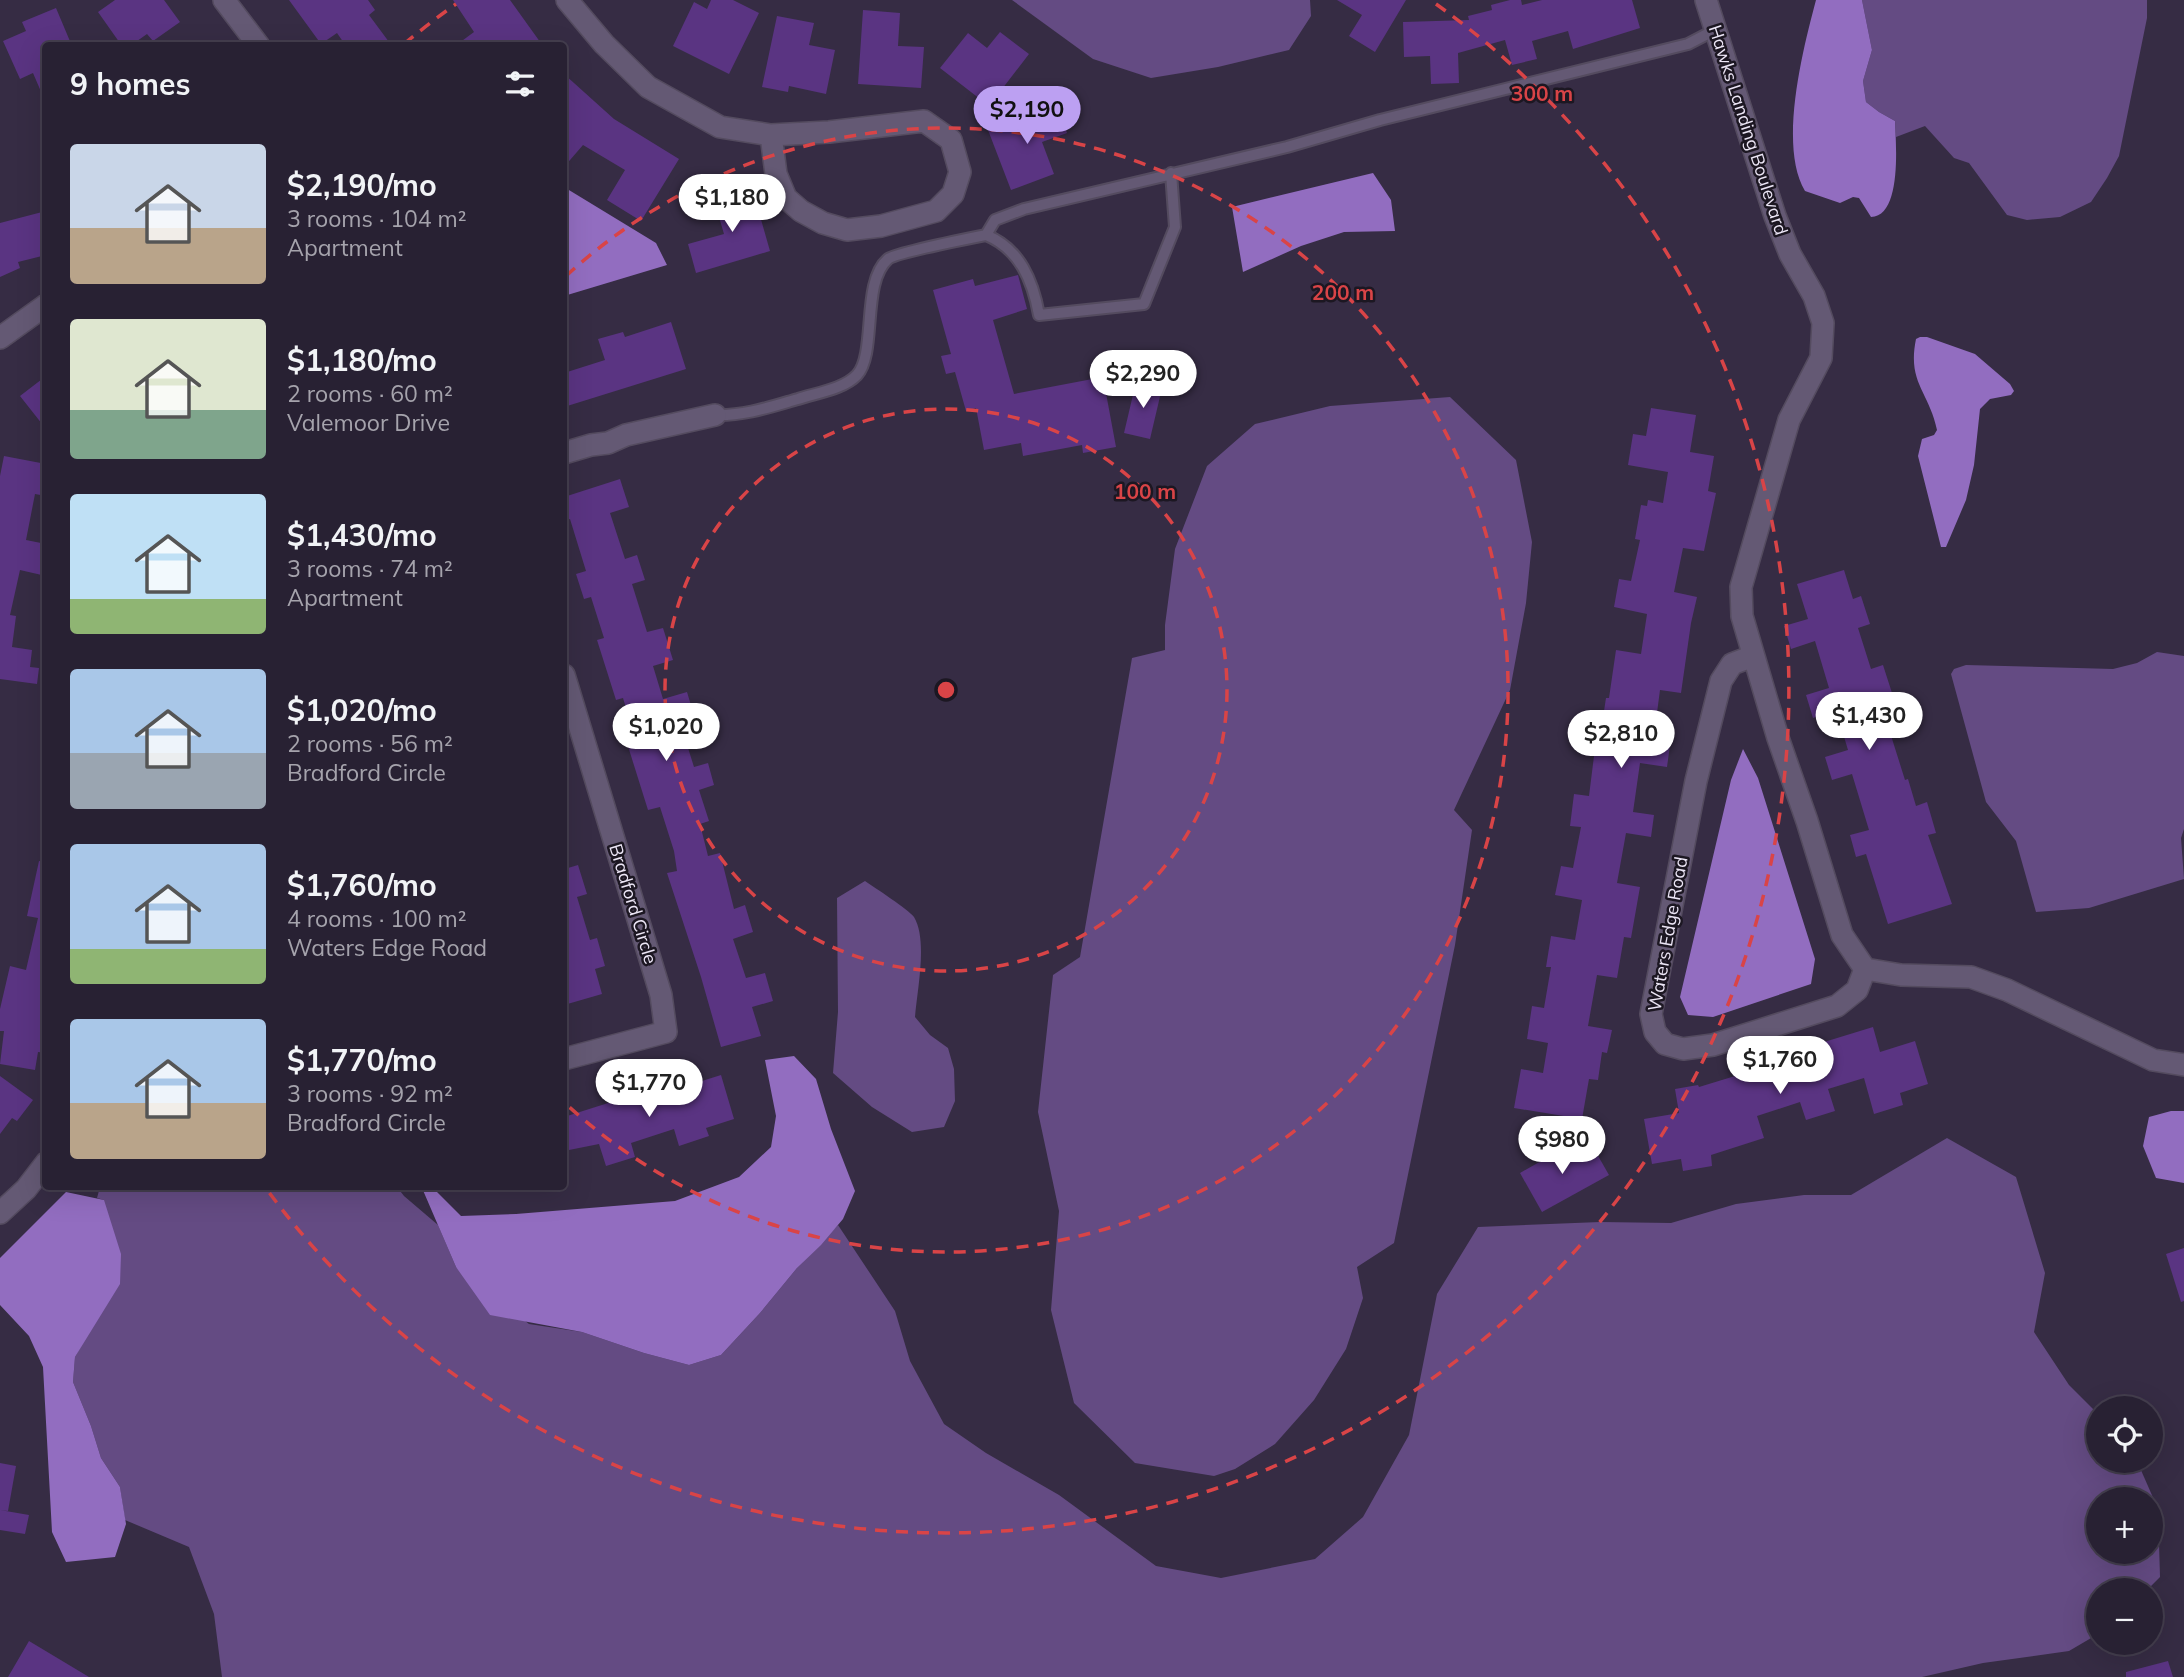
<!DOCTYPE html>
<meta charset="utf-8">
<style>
:root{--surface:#282133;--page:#30293b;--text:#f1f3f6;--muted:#a5a3ac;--line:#443e4e;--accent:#bca0f2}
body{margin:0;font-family:Mulish,sans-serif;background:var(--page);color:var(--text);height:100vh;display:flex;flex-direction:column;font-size:26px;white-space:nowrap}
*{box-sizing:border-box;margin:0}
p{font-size:23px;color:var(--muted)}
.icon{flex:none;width:38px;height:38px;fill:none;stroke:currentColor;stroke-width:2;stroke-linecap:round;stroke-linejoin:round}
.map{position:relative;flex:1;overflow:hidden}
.drawer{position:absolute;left:42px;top:42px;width:525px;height:1148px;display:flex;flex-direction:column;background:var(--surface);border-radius:7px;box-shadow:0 7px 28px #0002,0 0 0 2px var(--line)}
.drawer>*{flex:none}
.controls{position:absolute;left:2086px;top:1396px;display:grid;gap:14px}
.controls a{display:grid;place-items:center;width:77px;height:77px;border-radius:50%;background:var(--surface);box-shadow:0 7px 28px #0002,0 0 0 2px var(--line);font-size:35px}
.price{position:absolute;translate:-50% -60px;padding:0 16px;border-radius:24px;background:#fff;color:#222;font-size:23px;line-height:46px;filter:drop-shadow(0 2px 4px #0008)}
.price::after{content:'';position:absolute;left:50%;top:42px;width:21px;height:16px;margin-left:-10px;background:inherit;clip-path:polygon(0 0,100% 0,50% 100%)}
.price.current{background:var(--accent);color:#111}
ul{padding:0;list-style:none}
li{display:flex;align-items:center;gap:21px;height:175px;padding:0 28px}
li span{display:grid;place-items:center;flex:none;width:196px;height:140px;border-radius:7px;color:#555}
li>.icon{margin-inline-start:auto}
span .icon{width:84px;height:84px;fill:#fffc;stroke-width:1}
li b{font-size:30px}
h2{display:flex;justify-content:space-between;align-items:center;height:84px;padding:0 28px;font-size:30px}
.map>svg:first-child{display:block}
.green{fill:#644b83;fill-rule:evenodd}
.water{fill:#926dc0}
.building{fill:#5a3482}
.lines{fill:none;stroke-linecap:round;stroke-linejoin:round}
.lane-casing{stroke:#544b5f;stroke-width:14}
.street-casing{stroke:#544b5f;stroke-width:24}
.lane{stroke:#645974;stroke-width:10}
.street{stroke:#645974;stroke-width:21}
.ring{fill:none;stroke:#d94447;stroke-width:3.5;stroke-dasharray:12 9}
.labels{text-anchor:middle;stroke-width:5;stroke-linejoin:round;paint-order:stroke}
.street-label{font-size:18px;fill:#ece6f6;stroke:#1c1722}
.centre{fill:#d94447;stroke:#1c1722;stroke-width:3.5}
.ring-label{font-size:21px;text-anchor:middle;font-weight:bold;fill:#d94447;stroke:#1c1722;stroke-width:5;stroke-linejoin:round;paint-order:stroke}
</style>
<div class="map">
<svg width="2184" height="1677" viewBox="0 0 2184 1677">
<rect width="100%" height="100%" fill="#362c44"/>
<!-- green -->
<path class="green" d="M1012,0H1310L1311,16L1289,50L1218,67L1151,78L1093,59Z
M1862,0H2147V18L2119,156L2107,178L2091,202L2060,217L2027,220L2007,215L1969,163L1954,158L1925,126L1896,137L1895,121L1879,112L1866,102L1863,81L1872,50Z
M1450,397L1516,460L1532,542L1526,603L1510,690L1454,810L1472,830L1455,945L1394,1243L1357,1267L1363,1298L1346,1349L1314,1400L1275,1444L1235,1469L1214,1476L1135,1463L1074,1403L1051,1310L1059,1211L1038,1112L1053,975L1080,957L1132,658L1165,650V625L1175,549L1207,466L1255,424L1330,406Z
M2157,652L2184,656V829L2181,838L2184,879L2089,908L2036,912L2016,841L1986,802L1951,674L1954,669L1966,665L2113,669L2137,663Z
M865,881C875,888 908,909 914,917C928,940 917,991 915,1017L930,1035L948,1048L954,1069L955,1101L944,1127L912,1132L872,1107L833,1073L838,1012L837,898Z
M1947,1138L2016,1177L2045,1273L2034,1332L2069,1385L2098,1414V1461H2137L2158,1509L2160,1577L2146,1591H2098V1634L2069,1651L1983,1663L1922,1677H222L214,1614L189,1547L125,1520L120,1487L101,1458L91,1426L73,1382L75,1357L95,1321L104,1200L97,1198L100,1187H397L404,1196L438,1225L456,1267L529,1324L582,1332L644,1353L689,1365L721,1355L760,1313L797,1268L838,1225L895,1311L910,1361L944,1424L986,1453L1059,1495L1156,1566L1221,1578L1315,1559L1363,1517L1409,1435L1437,1294L1478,1227L1600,1222L1671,1223L1736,1204L1804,1195H1851ZM2098,1500H2151V1552H2098Z"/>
<!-- water -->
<path class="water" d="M1816,0H1862L1872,50L1863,81L1866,102L1879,112L1895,121C1896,144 1902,216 1871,217L1859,198L1853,197L1840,203L1805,191C1778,146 1803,49 1816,0Z
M1373,173L1391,200L1395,231L1344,232L1301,246L1243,272L1232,207Z
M564,187L656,243L667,265L564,296Z
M1920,337H1927L1975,354L2010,384L2014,391L2011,395L1990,399L1980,409L1974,465L1966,500L1946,547H1941L1918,456L1922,439L1934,435L1937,430C1929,391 1907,383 1916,339Z
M1743,749L1758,778L1815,959L1811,984L1713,1017L1688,1015L1680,997L1731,780Z
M794,1056L816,1079L831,1129L855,1191L843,1219L821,1245L797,1268L760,1313L721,1355L689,1365L644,1353L582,1332L490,1315L456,1267L422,1188L432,1187L461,1216L516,1214L675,1201L739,1177L771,1147L776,1116L765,1060Z
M2171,1111H2184V1183L2156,1178L2143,1146L2149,1117Z
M66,1192L104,1200L121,1254L120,1284L75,1357L73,1382L91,1426L101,1458L120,1487L126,1524L115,1557L66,1562L52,1532L43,1367L29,1336L0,1305V1258Z"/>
<!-- building -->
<path class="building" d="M115,0H164L180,22L153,41L147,34L130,46H122L98,12Z
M289,0H368L375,10L369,15L392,46H346L337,33L321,44Z
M453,0H510L543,46H455L474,32Z
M711,0H733L759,13L729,74L673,46L694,2L707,9Z
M1337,0H1406L1375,52L1349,36L1362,15Z
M1510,0H1521L1522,5L1542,0H1632L1640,28L1573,49L1568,31L1532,41L1537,59L1512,65L1505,40L1458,53L1459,83L1431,84L1430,56L1404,57L1403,22L1469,20L1468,16L1492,10L1491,5Z
M56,8L72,46H46L45,101L33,73L20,79L3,41L26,31L22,22Z
M863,10L900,13L898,46L924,47L921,88L858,84Z
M777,16L814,23L809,45L835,50L826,94L789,86L788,92L762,87Z
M1000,32L1029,54L989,106L940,68L968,33L987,48Z
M564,74L614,119L679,159L641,221L607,200L625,170L583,145L564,167Z
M1056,104L1067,133L1042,142L1054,174L1011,190L988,130Z
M752,188L770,251L696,273L688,244L724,234L714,200Z
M46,211V255L18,262L20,268L0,277V223Z
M1018,275L1027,309L993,320L1014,394L1103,377L1116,447L1083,453L1082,445L1023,456L1021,443L984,450L976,408L966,411L955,372L946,374L941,356L951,354L933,290L973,279L975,286Z
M671,322L686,369L564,407V373L605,360L598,339L623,332L625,337Z
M46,376V429L20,396Z
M1136,382L1162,388L1150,439L1124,433Z
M1651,408L1696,415L1690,452L1714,456L1708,491L1716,493L1704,551L1683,548L1674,592L1697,597L1691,623L1681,693L1660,690L1653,743L1670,745L1667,767L1640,763L1633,812L1654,815L1651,837L1626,833L1617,883L1640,887L1631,938L1624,937L1617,978L1597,975L1588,1026L1612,1030L1607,1053L1602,1052L1598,1080L1589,1079L1582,1119L1514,1108L1521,1069L1543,1073L1548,1043L1527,1039L1532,1006L1544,1008L1551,967H1546L1551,936L1575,940L1582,900L1555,895L1561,866L1573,868L1581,827L1570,826L1574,794L1589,796L1594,756L1584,755L1589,722L1602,724L1606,698H1609L1616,650L1641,654L1647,614L1614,607L1619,579L1631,581L1640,540L1635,539L1641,505L1647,506L1648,500L1663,503L1668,472L1628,465L1633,434L1646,436Z
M4,456L46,464V496L35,494L26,540L46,544V576L20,570L10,615L16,616L12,647L32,650L30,667L39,668L37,684L0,679V476Z
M620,479L629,507L610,513L625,559L637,555L645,580L632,584L647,632L663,628L673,660L653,666L663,699L687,692L693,712L678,716L694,767L708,763L714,785L699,790L709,821L700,824L708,856L720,853L734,909L745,905L753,932L733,939L746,978L765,973L773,1001L752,1007L761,1036L721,1047L701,977L667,873L677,871L674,851L660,807L648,810L627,743L636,741L623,698L616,700L597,640L604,638L591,597L584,599L576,574L586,571L570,519L564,521V497Z
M1844,570L1853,599L1861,596L1870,624L1858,628L1871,669L1883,665L1892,693L1871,700L1880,729L1888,726L1905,780L1908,779L1916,806L1927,802L1936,833L1928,835L1952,904L1888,924L1866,854L1856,857L1850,835L1869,830L1852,774L1832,780L1825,757L1848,750L1836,710L1813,718L1806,695L1829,688L1815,641L1791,649L1784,626L1808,619L1797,584Z
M39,861L46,862V1053L38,1052L35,1070L0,1064L4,1031H0V1009L10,966L26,970L38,918L27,916Z
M578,865L587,894L577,897L590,940L597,938L605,966L595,969L602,994L564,1005V866H567L568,868Z
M1873,1027L1880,1052L1915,1041L1928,1084L1900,1093L1903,1105L1874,1114L1864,1078L1828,1089L1835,1111L1806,1120L1800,1102L1757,1116L1764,1138L1711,1155L1712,1166L1683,1171L1681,1159L1652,1164L1644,1119L1679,1113L1675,1089L1698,1085L1699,1087L1758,1069L1756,1064L1785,1054Z
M721,1075L734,1119L706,1128L709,1136L679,1146L674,1129L631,1143L635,1157L606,1166L599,1144L564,1151V1117L646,1091L648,1098Z
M0,1076L33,1100L17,1121L12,1118L0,1134Z
M1573,1143L1584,1161L1597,1154L1609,1175L1542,1212L1520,1173Z
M2184,1248V1301L2181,1302L2166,1254Z
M0,1463L16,1466L8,1511L0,1510Z
M0,1510L29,1515L25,1534L0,1530Z
M29,1641L89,1677H8Z
M2168,1661L2173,1677H2126V1672Z"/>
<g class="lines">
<defs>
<path id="lane" d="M986,235L995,220L1024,209L1287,147L1380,120L1688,44L1715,30
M715,415C744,416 770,407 798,399C816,393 844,389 857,375C877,353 861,282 888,259C895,253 971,238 986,235C1020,249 1033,281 1039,315L1144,304L1175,227L1171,173"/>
<path id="street" d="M224,0L259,46
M567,0L604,44L648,87L720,127L771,135L829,132L924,121L951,140L960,172L953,194L936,211L881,226L847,230L823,223L801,211L786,198L776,174L771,135
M1706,0L1775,216L1790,254L1814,296L1823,323L1821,358L1789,420L1741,587L1742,616L1778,738L1807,821L1842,935L1865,969L1901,975L1971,977L2007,990L2153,1060L2184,1065
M0,338L46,305
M564,453L591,445L608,443L626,435L715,415
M1753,656L1732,664L1721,681L1696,781L1651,1014L1655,1032L1665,1044L1683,1049L1713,1045L1837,1006L1857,990L1865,969
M564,675L661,995L666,1032L564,1059
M0,1213L26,1189L46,1163"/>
</defs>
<!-- lane casing -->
<use href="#lane" class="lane-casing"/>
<!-- street casing -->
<use href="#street" class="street-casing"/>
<!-- lane -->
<use href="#lane" class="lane"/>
<!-- street -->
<use href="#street" class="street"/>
</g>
<!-- distance rings -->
<g class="ring">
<circle cx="946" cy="690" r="281"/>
<path d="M566 276A562 562 0 1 1 566 1104"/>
<path d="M404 44A843 843 0 0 1 456 4M1436 4A843 843 0 1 1 268 1191"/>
</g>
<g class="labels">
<!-- street labels -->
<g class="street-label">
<text transform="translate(1748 130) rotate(72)" y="6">Hawks Landing Boulevard</text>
<text transform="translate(633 904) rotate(73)" y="6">Bradford Circle</text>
<text transform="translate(1668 934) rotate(-80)" y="6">Waters Edge Road</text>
</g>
</g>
<circle cx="946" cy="690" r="10" class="centre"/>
<g class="ring-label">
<text x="1542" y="101">300 m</text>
<text x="1343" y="300">200 m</text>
<text x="1145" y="499">100 m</text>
</g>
</svg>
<div class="controls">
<a><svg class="icon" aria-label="locate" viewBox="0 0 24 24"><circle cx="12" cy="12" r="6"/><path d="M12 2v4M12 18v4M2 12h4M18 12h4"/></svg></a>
<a>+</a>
<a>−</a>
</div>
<b class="price current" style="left:1027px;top:146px">$2,190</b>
<b class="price" style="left:732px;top:234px">$1,180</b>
<b class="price" style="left:1143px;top:410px">$2,290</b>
<b class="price" style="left:1869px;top:752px">$1,430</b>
<b class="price" style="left:666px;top:763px">$1,020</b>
<b class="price" style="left:1621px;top:770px">$2,810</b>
<b class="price" style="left:1780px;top:1096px">$1,760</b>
<b class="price" style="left:649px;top:1119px">$1,770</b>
<b class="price" style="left:1562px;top:1176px">$980</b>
<section class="drawer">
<h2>9 homes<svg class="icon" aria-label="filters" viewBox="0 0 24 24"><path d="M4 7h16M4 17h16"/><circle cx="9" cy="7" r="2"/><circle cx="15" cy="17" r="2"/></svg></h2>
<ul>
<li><span style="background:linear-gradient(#c9d6e8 60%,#b9a48a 0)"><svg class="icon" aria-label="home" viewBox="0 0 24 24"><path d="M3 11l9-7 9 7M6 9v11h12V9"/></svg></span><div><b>$2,190/mo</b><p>3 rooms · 104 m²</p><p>Apartment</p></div></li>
<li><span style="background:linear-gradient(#dfe7d0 65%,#7fa58c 0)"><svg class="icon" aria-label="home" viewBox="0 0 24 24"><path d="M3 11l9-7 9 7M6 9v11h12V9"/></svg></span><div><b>$1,180/mo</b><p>2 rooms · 60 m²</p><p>Valemoor Drive</p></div></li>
<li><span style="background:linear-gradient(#bfe0f5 75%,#8fb573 0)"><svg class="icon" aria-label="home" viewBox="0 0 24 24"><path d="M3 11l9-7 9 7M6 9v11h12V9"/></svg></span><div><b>$1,430/mo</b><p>3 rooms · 74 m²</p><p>Apartment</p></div></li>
<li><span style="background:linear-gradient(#a9c7e8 60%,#9aa5b1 0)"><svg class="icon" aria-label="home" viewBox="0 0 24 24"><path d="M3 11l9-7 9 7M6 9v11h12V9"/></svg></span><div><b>$1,020/mo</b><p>2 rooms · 56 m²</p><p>Bradford Circle</p></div></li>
<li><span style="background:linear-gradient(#a9c7e8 75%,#8fb573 0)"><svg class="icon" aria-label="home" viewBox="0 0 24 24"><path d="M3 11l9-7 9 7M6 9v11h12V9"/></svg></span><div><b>$1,760/mo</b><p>4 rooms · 100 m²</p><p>Waters Edge Road</p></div></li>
<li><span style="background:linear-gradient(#a9c7e8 60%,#b9a48a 0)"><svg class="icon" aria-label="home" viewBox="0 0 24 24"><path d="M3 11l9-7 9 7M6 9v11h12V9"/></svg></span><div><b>$1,770/mo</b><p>3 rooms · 92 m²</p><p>Bradford Circle</p></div></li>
</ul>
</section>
</div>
